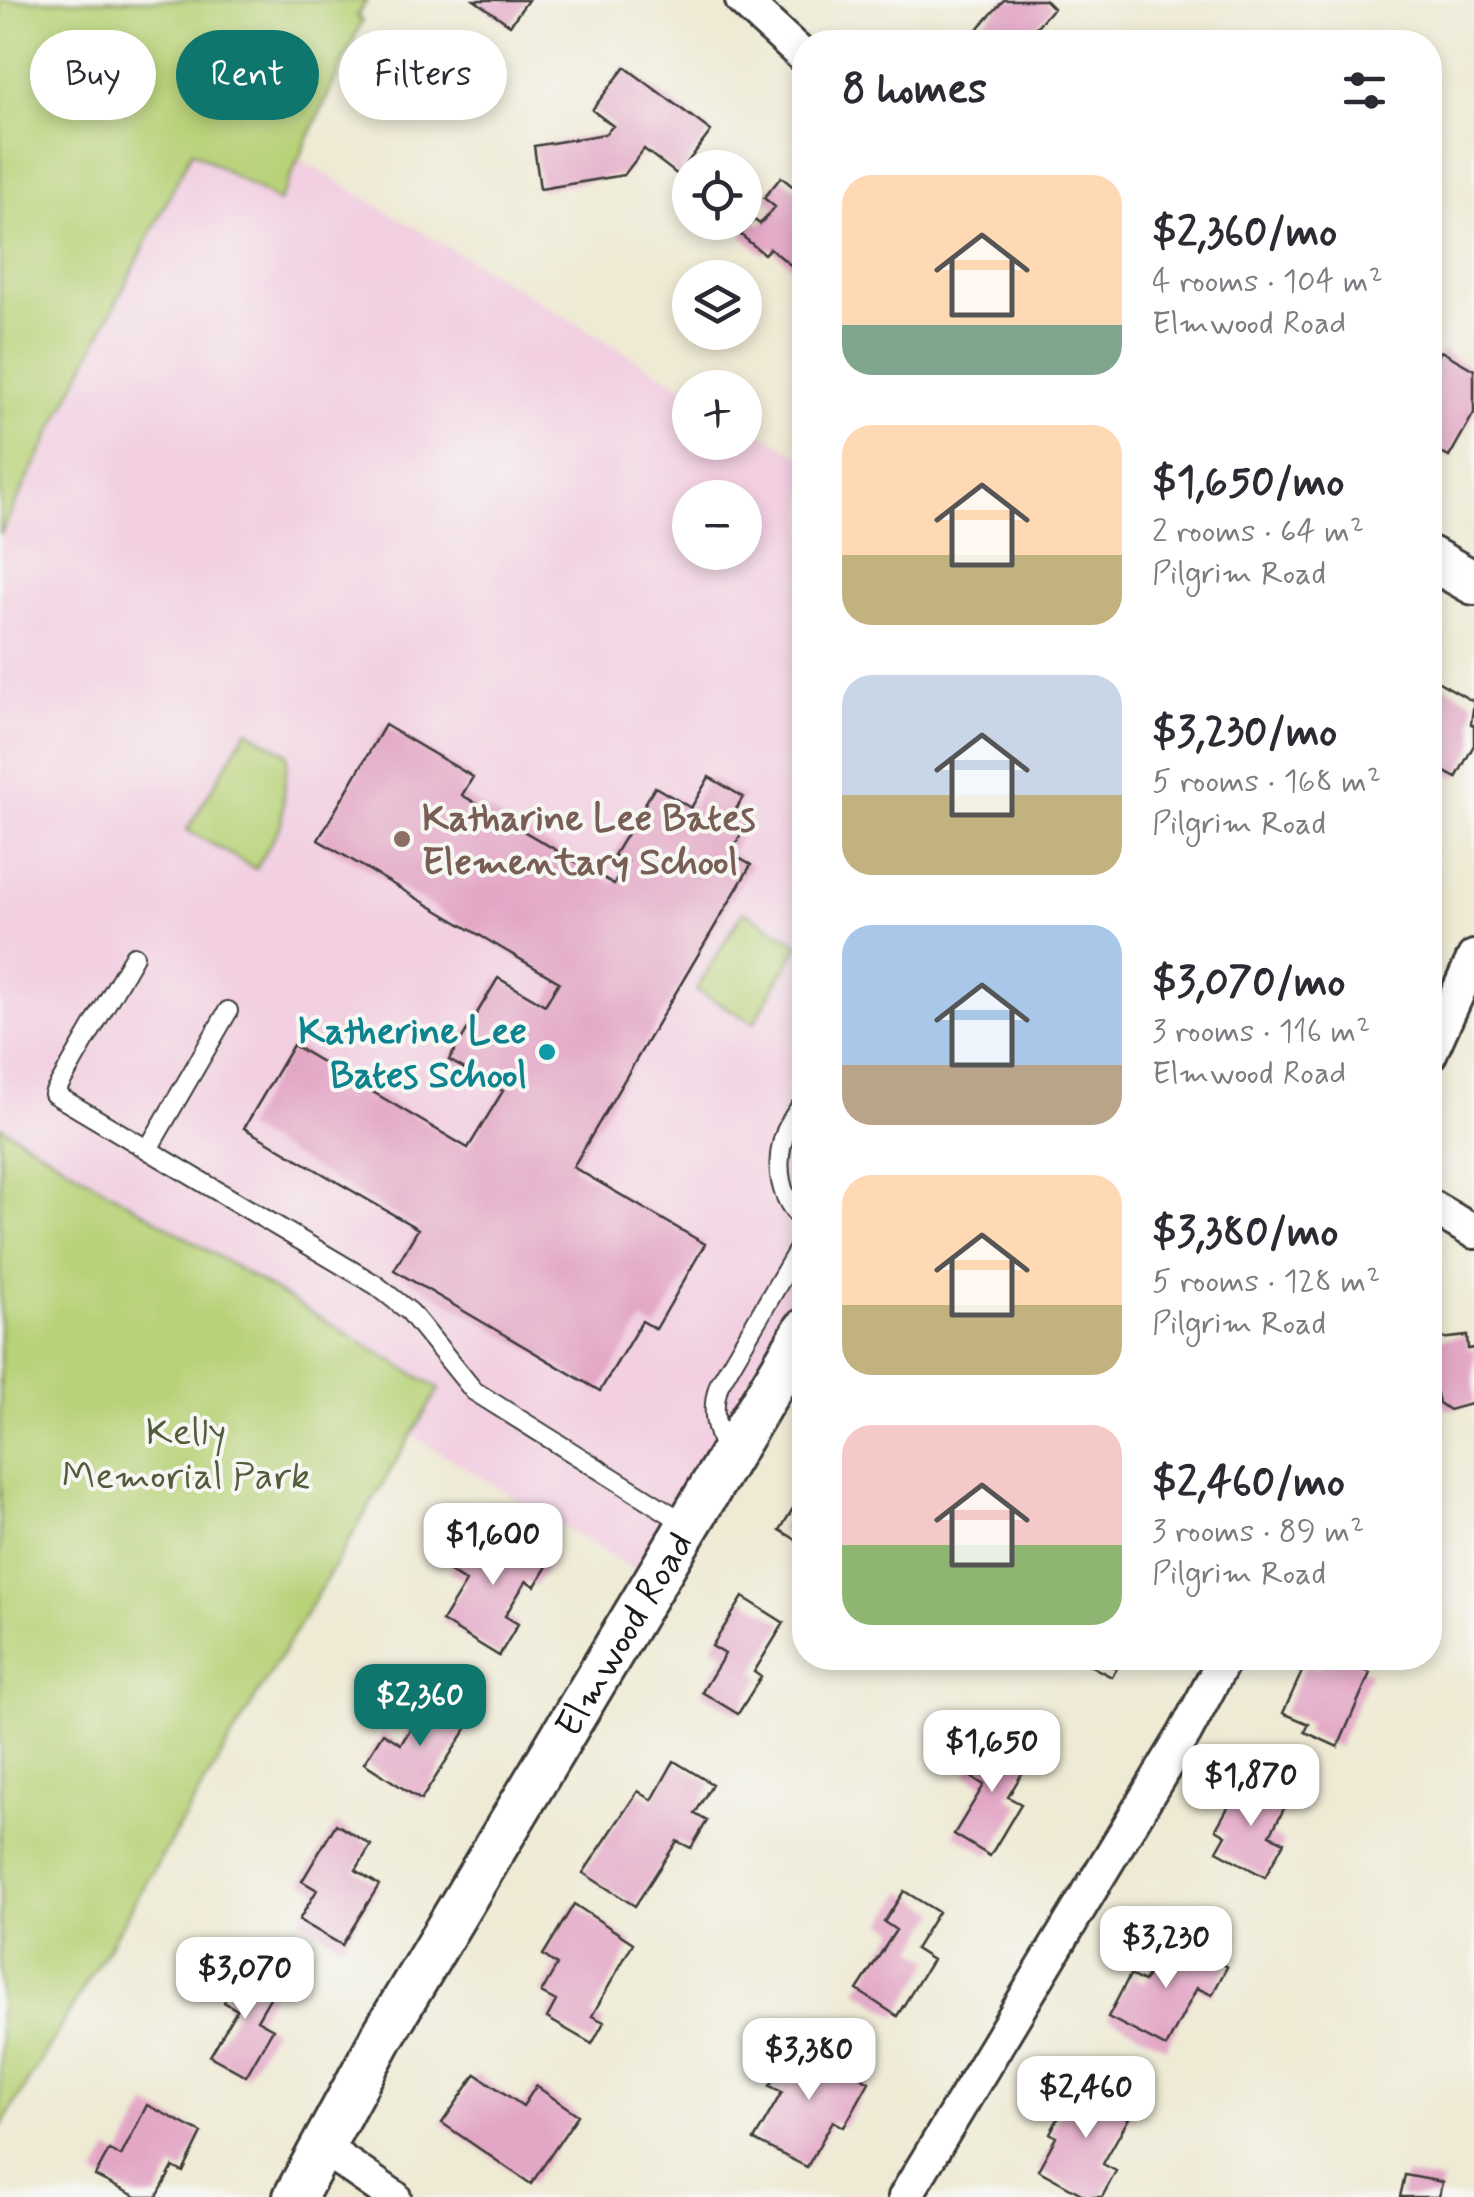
<!DOCTYPE html>
<meta charset="utf-8">
<style>
:root{--surface:#fff;--page:#f7f7f7;--text:#2b2b33;--muted:#7c7c81;--accent:#0f766e}
body{margin:0;font-family:Mynerve,sans-serif;background:var(--page);color:var(--text);height:100vh;display:flex;flex-direction:column;font-size:38px;white-space:nowrap}
*{box-sizing:border-box;margin:0}
p{font-size:32px;color:var(--muted)}
.icon{flex:none;width:55px;height:55px;fill:none;stroke:currentColor;stroke-width:2;stroke-linecap:round;stroke-linejoin:round}
.map{position:relative;flex:1;overflow:hidden}
.details{position:absolute;left:792px;top:30px;width:650px;height:1640px;display:flex;flex-direction:column;background:var(--surface);border-radius:40px;box-shadow:0 5px 15px #0003}
.details>*{flex:none}
.hud{position:absolute;left:30px;top:30px;width:612px;height:90px;display:flex;gap:20px}
.buttons{position:absolute;left:672px;top:150px;display:grid;gap:20px}
.buttons a{display:grid;place-items:center;width:90px;height:90px;border-radius:50%;background:var(--surface);box-shadow:0 5px 15px #0003;font-size:50px}
.price{position:absolute;translate:-50% -85px;padding:0 22px;border-radius:20px;background:#fff;color:#222;font-size:32px;line-height:65px;filter:drop-shadow(0 2px 5px #0008)}
.price::after{content:'';position:absolute;left:50%;top:60px;width:30px;height:22px;margin-left:-15px;background:inherit;clip-path:polygon(0 0,100% 0,50% 100%)}
.price.selected{background:var(--accent);color:#fff}
ul{padding:0;list-style:none}
li{display:flex;align-items:center;gap:30px;height:250px;padding:0 50px}
li span{display:grid;place-items:center;flex:none;width:280px;height:200px;border-radius:30px;color:#555}
li>.icon{margin-inline-start:auto}
span .icon{width:120px;height:120px;fill:#fffc;stroke-width:1}
li b{font-size:42px}
h2{display:flex;justify-content:space-between;align-items:center;height:120px;padding:0 50px;font-size:42px}
.tag{padding:0 35px;border-radius:45px;background:var(--surface);box-shadow:0 5px 15px #0003;font-size:35px;line-height:90px}
.tag.selected{background:var(--accent);color:#fff}
.map>svg:first-child{display:block}
.built{fill:#f2cfe1;fill-rule:evenodd}
.green{fill:#b8d278;stroke:#6a774a;stroke-width:2.5}
.building{fill:#e3a7c6}
.lines{fill:none;stroke-linecap:round;stroke-linejoin:round}
.service-casing{stroke:#3c3b38;stroke-width:22}
.minor-casing{stroke:#3c3b38;stroke-width:38}
.tertiary-casing{stroke:#3c3b38;stroke-width:48}
.service{stroke:#fff;stroke-width:18}
.minor{stroke:#fff;stroke-width:32}
.tertiary{stroke:#fff;stroke-width:42}
.education-dot{fill:#8d6e63;stroke:#f6f6f2;stroke-width:4}
.culture-dot{fill:#0f9aa8;stroke:#f6f6f2;stroke-width:4}
.labels{text-anchor:middle;stroke-width:8;stroke-linejoin:round;paint-order:stroke}
.education-label{font-size:38px;font-weight:bold;fill:#785e54;stroke:#f6f6f2;text-anchor:start}
.culture-label{font-size:38px;font-weight:bold;fill:#0d838f;stroke:#f6f6f2;text-anchor:end}
.park-label{font-size:38px;fill:#535c3c;stroke:#f6f6f2}
.street-label{font-size:38px;fill:#1c1c1c;stroke:#f6f6f2}
</style>
<div class="map">
<svg width="1474" height="2197" viewBox="0 0 1474 2197">
<rect width="100%" height="100%" fill="#f6f6f2"/>
<filter id="ink" filterUnits="userSpaceOnUse"><feTurbulence type="fractalNoise" baseFrequency=".01" numOctaves="2"/><feDisplacementMap in="SourceGraphic" scale="20" xChannelSelector="R" yChannelSelector="G"/><feConvolveMatrix kernelMatrix="1 2 1 2 8 2 1 2 1" color-interpolation-filters="sRGB"/></filter>
<filter id="wash" filterUnits="userSpaceOnUse"><feTurbulence type="fractalNoise" baseFrequency=".0048" numOctaves="4" result="noise"/><feDisplacementMap in="SourceGraphic" scale="40" xChannelSelector="R" yChannelSelector="G"/><feGaussianBlur stdDeviation="2.25" result="paint"/><feColorMatrix in="noise" values="0 0 0 0 0 0 0 0 0 0 0 0 0 0 0 0 0 1.4 0 .05"/><feComposite in="paint" operator="in"/></filter>
<g filter="url(#wash)">
<rect width="100%" height="100%" fill="#eeead4"/>
<!-- built -->
<path class="built" d="M86,87L280,201L298,158L690,391V442H745V423L805,459V1286L634,1570L413,1436L439,1390L0,1126V233ZM690,498H745V552H690Z"/>
<!-- green -->
<path class="green" d="M0,0H367L357,16L362,21L279,202L192,151L0,535Z
M247,730L288,754L281,824L256,869L187,830Z
M743,911L799,944L754,1023L696,990Z
M0,1126L439,1389L0,2129Z"/>
<g id="blocks">
<!-- building -->
<path class="building" d="M474,0H528L510,25Z
M1004,0H1045L1053,8L1023,42H966Z
M625,67L711,131L678,175L644,149L624,175L540,189L534,146L605,134L613,126L592,110Z
M781,177L805,196V267L800,273L770,248L764,254L741,235L754,220L760,224L775,207L764,198Z
M1441,351L1474,370V413L1449,457L1430,447V371Z
M1430,677L1474,702L1471,724L1474,725V745L1456,778L1430,764V754L1438,740L1430,736Z
M385,725L473,777L462,795L614,884L627,862L614,855L655,787L691,808L709,777L743,797L733,814L748,823L730,853L751,865L573,1167L705,1244L656,1329L642,1321L600,1391L394,1270L418,1229L244,1128L293,1045L468,1148L503,1091L449,1060L498,978L545,1005L559,982L318,840Z
M1467,1336L1468,1349L1474,1348V1403L1449,1410L1439,1403L1436,1390H1430V1340Z
M805,1488V1545L780,1530Z
M498,1526L552,1558L535,1586L526,1581L505,1616L518,1624L499,1656L442,1621L466,1582L449,1571L464,1547L479,1556Z
M743,1597L784,1623L754,1672L761,1677L738,1714L702,1692L725,1654L712,1646Z
M1076,1658H1123L1112,1677Z
M1324,1658H1365L1360,1668L1370,1673L1338,1747L1305,1732L1309,1724L1283,1713L1306,1663L1319,1668Z
M431,1696L471,1722L421,1800L364,1763L383,1733L401,1744Z
M988,1735L1030,1760L1008,1797L1021,1804L990,1856L954,1834L984,1785L965,1773Z
M674,1761L712,1784L695,1814L707,1821L691,1848L677,1841L635,1906L583,1873L638,1791L652,1800Z
M1243,1781L1286,1805L1270,1835L1284,1842L1265,1877L1217,1851L1226,1835L1216,1829Z
M336,1824L371,1845L356,1870L379,1885L342,1945L299,1920L317,1890L302,1881Z
M904,1891L938,1912L915,1949L932,1960L897,2016L857,1990L896,1930L884,1922Z
M574,1904L633,1943L592,2016L604,2022L592,2044L547,2018L556,2001L541,1993L557,1965L543,1955Z
M1168,1935L1227,1967L1212,1995L1197,1988L1166,2047L1108,2017L1130,1975L1144,1982Z
M245,1965L278,1984L257,2020L273,2029L246,2076L210,2056L237,2010L224,2002Z
M795,2039L869,2082L844,2127L833,2121L807,2167L754,2140L782,2092L770,2086Z
M476,2074L523,2106L536,2086L578,2115L531,2184L442,2123Z
M1080,2080L1134,2109L1103,2164L1116,2171L1102,2197H1087L1038,2170L1056,2137L1050,2133Z
M147,2105L202,2133L183,2172L173,2167L157,2197H137L95,2176L109,2150L121,2156Z
M1405,2175L1442,2182L1439,2197H1400Z"/>
</g>
</g>
<g filter="url(#ink)">
<use href="#blocks" fill-opacity="0" stroke="#3c3b38" stroke-width="2.5"/>
<g class="lines">
<defs>
<path id="service" d="M134,956L54,1094L376,1285L410,1312L474,1391L688,1525
M805,1102C773,1137 769,1189 805,1223
M148,1149L228,1011
M728,1456C716,1432 710,1411 719,1385L805,1238"/>
<path id="minor" d="M742,0L805,58
M1430,1054L1474,957
M1430,1206L1474,1232
M322,2147L394,2197
M905,2197L1185,1733L1225,1658"/>
<g id="tertiary">
<path d="M1430,558L1474,583"/>
<path id="s1" d="M295,2197L382,2037L805,1330"/>
</g>
</defs>
<!-- service casing -->
<use href="#service" class="service-casing"/>
<!-- minor casing -->
<use href="#minor" class="minor-casing"/>
<!-- tertiary casing -->
<use href="#tertiary" class="tertiary-casing"/>
<!-- service -->
<use href="#service" class="service"/>
<!-- minor -->
<use href="#minor" class="minor"/>
<!-- tertiary -->
<use href="#tertiary" class="tertiary"/>
</g>
</g>
<!-- markers -->
<circle class="education-dot" cx="402" cy="839" r="10"/>
<circle class="culture-dot" cx="547" cy="1052" r="10"/>
<g class="labels">
<!-- education labels -->
<g class="education-label">
<text x="422" y="830">Katharine Lee Bates<tspan x="422" dy="44">Elementary School</tspan></text>
</g>
<!-- culture labels -->
<g class="culture-label">
<text x="527" y="1043">Katherine Lee<tspan x="527" dy="44">Bates School</tspan></text>
</g>
<!-- park labels -->
<g class="park-label">
<text x="186" y="1444">Kelly<tspan x="186" dy="44">Memorial Park</tspan></text>
</g>
<!-- street labels -->
<g class="street-label">
<text dy="13" stroke="none"><textPath href="#s1" startOffset="652">Elmwood Road</textPath></text>
</g>
</g>
</svg>
<div class="buttons">
<a><svg class="icon" aria-label="locate" viewBox="0 0 24 24"><circle cx="12" cy="12" r="6"/><path d="M12 2v4M12 18v4M2 12h4M18 12h4"/></svg></a>
<a><svg class="icon" aria-label="layers" viewBox="0 0 24 24"><path d="M12 4l9 5-9 5-9-5zM3 14l9 5 9-5"/></svg></a>
<a>+</a>
<a>−</a>
</div>
<b class="price" style="left:493px;top:1588px">$1,600</b>
<b class="price selected" style="left:420px;top:1749px">$2,360</b>
<b class="price" style="left:992px;top:1795px">$1,650</b>
<b class="price" style="left:1251px;top:1829px">$1,870</b>
<b class="price" style="left:1166px;top:1991px">$3,230</b>
<b class="price" style="left:245px;top:2022px">$3,070</b>
<b class="price" style="left:809px;top:2103px">$3,380</b>
<b class="price" style="left:1086px;top:2141px">$2,460</b>
<div class="hud">
<a class="tag">Buy</a>
<a class="tag selected">Rent</a>
<a class="tag">Filters</a>
</div>
<section class="details">
<h2>8 homes<svg class="icon" aria-label="filters" viewBox="0 0 24 24"><path d="M4 7h16M4 17h16"/><circle cx="9" cy="7" r="2"/><circle cx="15" cy="17" r="2"/></svg></h2>
<ul>
<li><span style="background:linear-gradient(#ffd9b3 75%,#7fa58c 0)"><svg class="icon" aria-label="home" viewBox="0 0 24 24"><path d="M3 11l9-7 9 7M6 9v11h12V9"/></svg></span><div><b>$2,360/mo</b><p>4 rooms · 104 m²</p><p>Elmwood Road</p></div></li>
<li><span style="background:linear-gradient(#ffd9b3 65%,#c2b280 0)"><svg class="icon" aria-label="home" viewBox="0 0 24 24"><path d="M3 11l9-7 9 7M6 9v11h12V9"/></svg></span><div><b>$1,650/mo</b><p>2 rooms · 64 m²</p><p>Pilgrim Road</p></div></li>
<li><span style="background:linear-gradient(#c9d6e8 60%,#c2b280 0)"><svg class="icon" aria-label="home" viewBox="0 0 24 24"><path d="M3 11l9-7 9 7M6 9v11h12V9"/></svg></span><div><b>$3,230/mo</b><p>5 rooms · 168 m²</p><p>Pilgrim Road</p></div></li>
<li><span style="background:linear-gradient(#a9c7e8 70%,#b9a48a 0)"><svg class="icon" aria-label="home" viewBox="0 0 24 24"><path d="M3 11l9-7 9 7M6 9v11h12V9"/></svg></span><div><b>$3,070/mo</b><p>3 rooms · 116 m²</p><p>Elmwood Road</p></div></li>
<li><span style="background:linear-gradient(#ffd9b3 65%,#c2b280 0)"><svg class="icon" aria-label="home" viewBox="0 0 24 24"><path d="M3 11l9-7 9 7M6 9v11h12V9"/></svg></span><div><b>$3,380/mo</b><p>5 rooms · 128 m²</p><p>Pilgrim Road</p></div></li>
<li><span style="background:linear-gradient(#f6c9c9 60%,#8fb573 0)"><svg class="icon" aria-label="home" viewBox="0 0 24 24"><path d="M3 11l9-7 9 7M6 9v11h12V9"/></svg></span><div><b>$2,460/mo</b><p>3 rooms · 89 m²</p><p>Pilgrim Road</p></div></li>
</ul>
</section>
</div>
